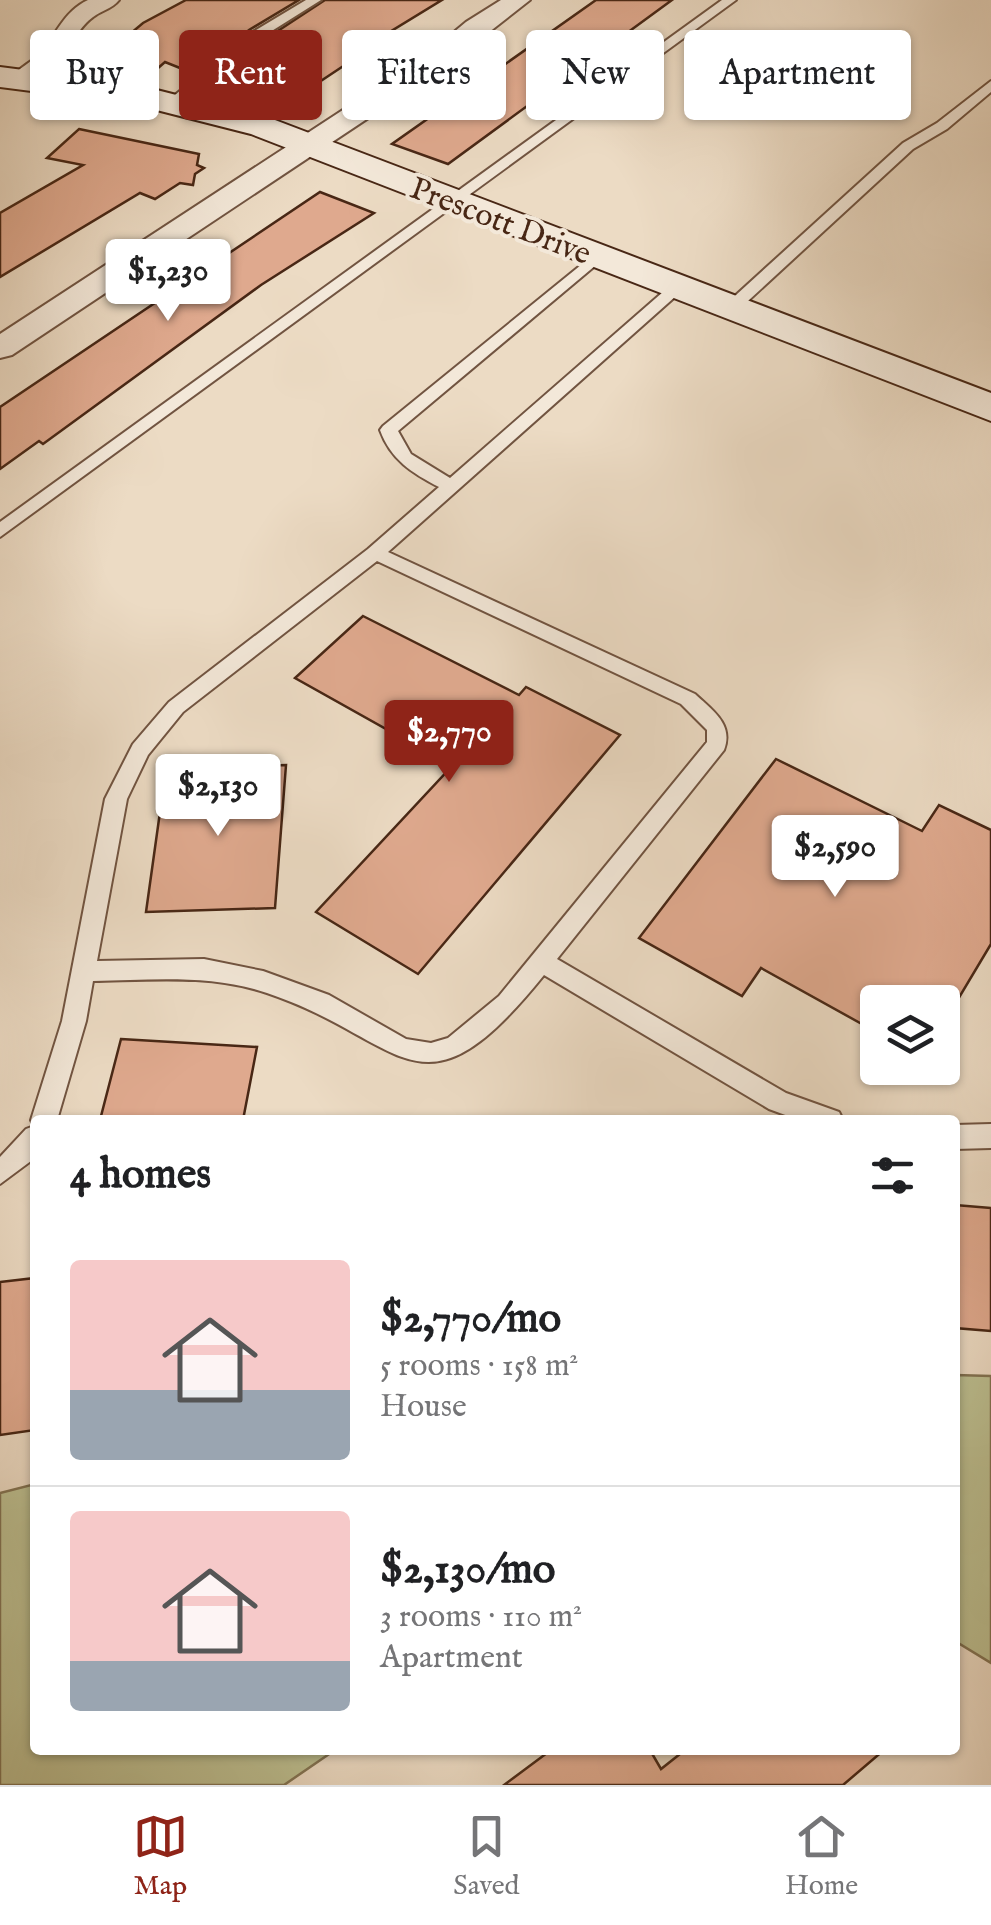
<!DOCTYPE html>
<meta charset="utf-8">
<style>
:root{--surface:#fff;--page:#f2f2f2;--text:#202124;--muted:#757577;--line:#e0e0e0;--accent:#8f2418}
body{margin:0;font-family:"IM FELL English",serif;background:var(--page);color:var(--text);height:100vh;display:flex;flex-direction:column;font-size:38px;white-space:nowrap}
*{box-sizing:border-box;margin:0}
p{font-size:32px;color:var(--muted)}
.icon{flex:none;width:55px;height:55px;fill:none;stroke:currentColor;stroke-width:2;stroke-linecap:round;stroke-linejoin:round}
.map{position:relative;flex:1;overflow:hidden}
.details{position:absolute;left:30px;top:1115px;width:930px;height:640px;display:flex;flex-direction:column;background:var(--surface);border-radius:10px;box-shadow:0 2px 8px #0004}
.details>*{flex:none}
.guide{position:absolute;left:30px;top:30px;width:932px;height:90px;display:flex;gap:20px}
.tools{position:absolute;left:860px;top:985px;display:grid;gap:20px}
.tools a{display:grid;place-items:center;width:100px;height:100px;border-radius:10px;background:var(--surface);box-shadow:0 2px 8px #0004;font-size:50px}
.price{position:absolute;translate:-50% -85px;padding:0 22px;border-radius:10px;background:#fff;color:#222;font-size:32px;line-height:65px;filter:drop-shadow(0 2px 5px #0008)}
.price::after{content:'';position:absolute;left:50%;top:60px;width:30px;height:22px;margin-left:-15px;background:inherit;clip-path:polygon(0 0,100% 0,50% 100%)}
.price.selected{background:var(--accent);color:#fff}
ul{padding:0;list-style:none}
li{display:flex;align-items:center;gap:30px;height:250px;padding:0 40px}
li+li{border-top:2px solid var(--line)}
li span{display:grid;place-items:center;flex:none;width:280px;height:200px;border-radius:10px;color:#555}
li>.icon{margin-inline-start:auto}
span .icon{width:120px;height:120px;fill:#fffc;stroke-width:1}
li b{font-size:42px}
h2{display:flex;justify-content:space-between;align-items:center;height:120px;padding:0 40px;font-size:42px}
.chip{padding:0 35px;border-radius:10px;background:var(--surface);box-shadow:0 2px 8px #0004;font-size:35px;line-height:90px}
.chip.selected{background:var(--accent);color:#fff}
.tab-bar{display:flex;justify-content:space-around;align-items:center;height:140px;border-top:2px solid var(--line);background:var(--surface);font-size:28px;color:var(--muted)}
.tab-bar a{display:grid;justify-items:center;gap:5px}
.tab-bar .selected{color:var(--accent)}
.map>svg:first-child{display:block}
.green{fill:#bcbf91;stroke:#827353;stroke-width:2.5}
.building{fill:#dfa98e;stroke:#482715;stroke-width:2.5}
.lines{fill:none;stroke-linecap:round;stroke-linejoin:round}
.lane-casing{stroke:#715441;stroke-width:4}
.street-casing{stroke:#715441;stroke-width:4}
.secondary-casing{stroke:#482715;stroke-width:4}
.lane{fill:#f3e8d9;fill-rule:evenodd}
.street{fill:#f3e8d9;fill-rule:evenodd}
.secondary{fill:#f3e8d9;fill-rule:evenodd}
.labels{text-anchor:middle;stroke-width:8;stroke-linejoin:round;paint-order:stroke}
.far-street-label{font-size:32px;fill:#482715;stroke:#f3e8d9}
</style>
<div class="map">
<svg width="991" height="1785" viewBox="0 0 991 1785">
<rect width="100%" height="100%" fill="#ecdbc4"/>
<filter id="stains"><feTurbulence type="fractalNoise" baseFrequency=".002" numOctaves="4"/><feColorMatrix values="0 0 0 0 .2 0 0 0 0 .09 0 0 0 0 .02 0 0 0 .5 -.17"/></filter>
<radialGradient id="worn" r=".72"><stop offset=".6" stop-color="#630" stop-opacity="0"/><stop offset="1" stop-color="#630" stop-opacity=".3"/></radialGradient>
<!-- green -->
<path class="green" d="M955,1375L991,1376V1663L955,1641Z
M35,1484V1750H335L284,1785H0V1493Z"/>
<!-- building -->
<path class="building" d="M186,0H299L249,30L195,74L165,62L149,76L93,65L143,23Z
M325,0H442L362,49L366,51L283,106L215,81L261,42Z
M596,0H672L448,164L392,144Z
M79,129L199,154L197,165L204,168L195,174L193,185L180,183L155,199L140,193L0,277V213L83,165L47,158Z
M320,192L374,213L261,285L43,444L39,441L0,469V407Z
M363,616L519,695L526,687L620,735L418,974L316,912L452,766L295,678Z
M776,759L922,831L939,805L991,830V944L942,1026V1002H878V1033L761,968L742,996L639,938Z
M286,765L275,908L146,912L166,769Z
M121,1039L257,1047L243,1120H100Z
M955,1205L991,1208V1331L955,1328Z
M35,1278V1430L0,1435V1282Z
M551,1750H650L661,1769L685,1750H884L843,1785H504Z"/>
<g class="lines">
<defs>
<path id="lane" d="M306,0H321L259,39L180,105H170V99L251,33Z
M722,0H736L0,537V522Z
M991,81V92L947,129L913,149L737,311H725V305L903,143L937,123Z
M597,252L602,254V260L398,431L411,454L450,478L671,285L685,288L388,552L695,694C712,710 734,724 724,750L557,959L786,1093L839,1112L843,1120H799L769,1109L544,975C419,1130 407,1040 267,993C211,974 152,980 93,981L86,1021L57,1120H35V1158L0,1184V1157L26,1129L34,1126L31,1120L62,1021L105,799L133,744L169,702L368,549L439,487C412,473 391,460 380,430L383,426ZM377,561L681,704L707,730V742L499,996L448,1038L431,1043L406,1039L329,995L263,971L204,959L97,961L127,799L148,755L183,712Z
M991,1124V1148L955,1149V1125Z"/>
<path id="street" d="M88,0H119C112,9 102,10 93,17C67,35 55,95 14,85L10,79C18,68 31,63 40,53C57,34 63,12 88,0Z
M501,0H530L442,69L12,355L0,358V334L424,57L466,22Z"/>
<path id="secondary" d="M0,67L133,84L275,120L991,393V421L251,134L133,104L0,87Z"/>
</defs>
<!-- lane casing -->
<use href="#lane" class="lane-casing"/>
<!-- street casing -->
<use href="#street" class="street-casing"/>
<!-- secondary casing -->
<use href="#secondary" class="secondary-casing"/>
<!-- lane -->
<use href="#lane" class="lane"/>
<!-- street -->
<use href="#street" class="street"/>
<!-- secondary -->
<use href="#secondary" class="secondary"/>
</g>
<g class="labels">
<!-- far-street labels -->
<g class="far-street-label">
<text transform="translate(501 220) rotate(21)" y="11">Prescott Drive</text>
</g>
</g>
<rect width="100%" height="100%" filter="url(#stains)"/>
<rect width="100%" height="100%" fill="url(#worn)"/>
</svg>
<div class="tools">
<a><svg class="icon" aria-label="layers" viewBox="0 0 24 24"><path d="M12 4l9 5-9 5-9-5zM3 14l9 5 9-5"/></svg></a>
</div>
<b class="price" style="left:168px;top:324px">$1,230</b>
<b class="price selected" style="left:449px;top:785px">$2,770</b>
<b class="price" style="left:218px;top:839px">$2,130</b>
<b class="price" style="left:835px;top:900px">$2,590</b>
<div class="guide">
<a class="chip">Buy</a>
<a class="chip selected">Rent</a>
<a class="chip">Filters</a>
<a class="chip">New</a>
<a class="chip">Apartment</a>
</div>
<section class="details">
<h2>4 homes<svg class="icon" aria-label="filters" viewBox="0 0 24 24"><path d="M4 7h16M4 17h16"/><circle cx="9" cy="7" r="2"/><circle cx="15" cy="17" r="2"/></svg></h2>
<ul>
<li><span style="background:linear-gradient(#f6c9c9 65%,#9aa5b1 0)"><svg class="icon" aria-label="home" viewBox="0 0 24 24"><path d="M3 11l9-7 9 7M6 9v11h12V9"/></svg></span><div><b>$2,770/mo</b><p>5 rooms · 158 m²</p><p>House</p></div></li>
<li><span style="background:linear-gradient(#f6c9c9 75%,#9aa5b1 0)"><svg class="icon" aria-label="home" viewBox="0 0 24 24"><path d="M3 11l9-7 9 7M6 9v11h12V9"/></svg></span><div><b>$2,130/mo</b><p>3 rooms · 110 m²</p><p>Apartment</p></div></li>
</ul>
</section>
</div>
<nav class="tab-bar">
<a class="selected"><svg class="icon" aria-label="map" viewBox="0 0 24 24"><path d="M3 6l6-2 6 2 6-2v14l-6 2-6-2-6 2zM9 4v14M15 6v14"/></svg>Map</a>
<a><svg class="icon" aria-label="saved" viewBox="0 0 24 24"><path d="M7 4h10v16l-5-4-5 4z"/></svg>Saved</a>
<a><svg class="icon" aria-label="home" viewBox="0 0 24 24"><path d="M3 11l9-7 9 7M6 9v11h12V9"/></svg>Home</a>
</nav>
